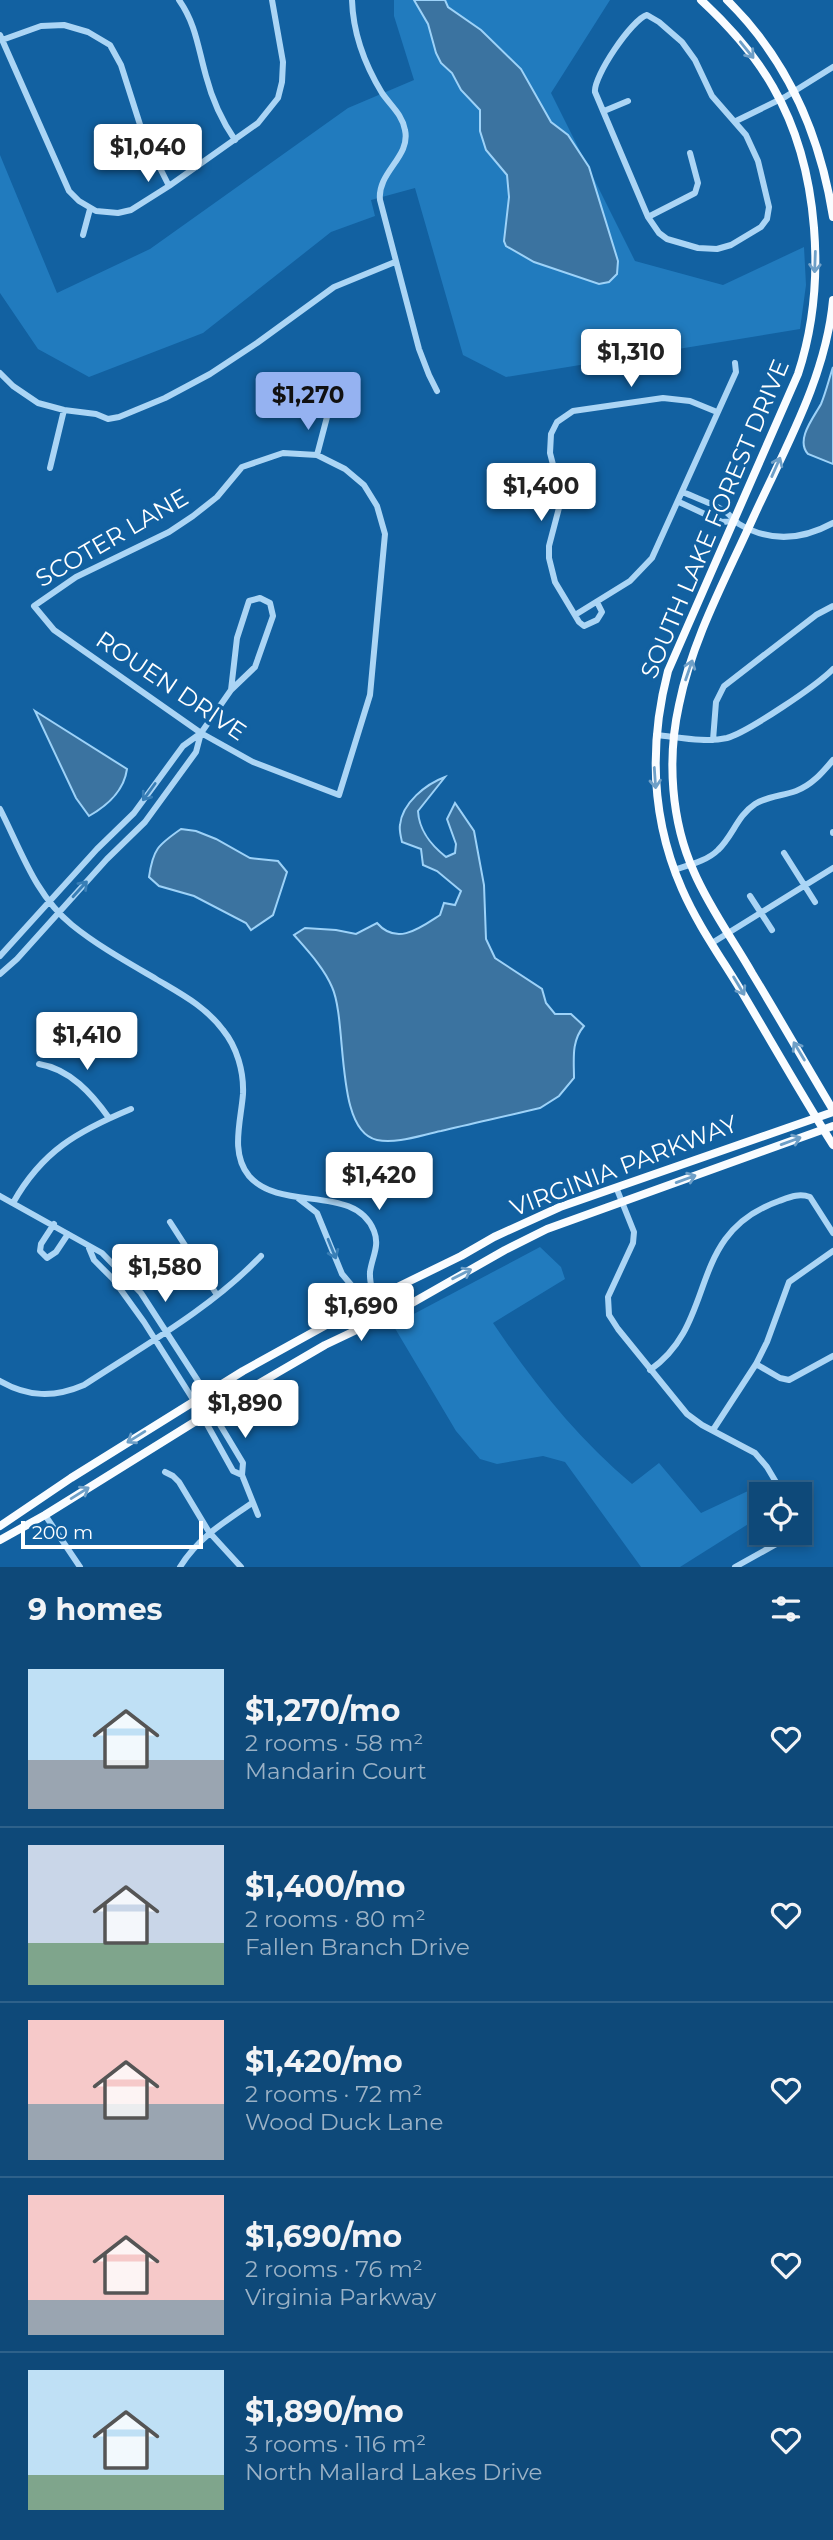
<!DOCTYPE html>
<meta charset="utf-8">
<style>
:root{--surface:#0e4979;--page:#1c5380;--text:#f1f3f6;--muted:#9bb2c6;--line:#2e618a;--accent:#95b2f1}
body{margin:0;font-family:Montserrat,sans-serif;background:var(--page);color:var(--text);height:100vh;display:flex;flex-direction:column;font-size:26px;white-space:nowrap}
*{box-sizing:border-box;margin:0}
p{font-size:23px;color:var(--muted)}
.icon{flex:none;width:38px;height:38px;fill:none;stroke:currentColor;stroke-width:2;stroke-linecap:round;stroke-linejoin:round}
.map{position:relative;height:1567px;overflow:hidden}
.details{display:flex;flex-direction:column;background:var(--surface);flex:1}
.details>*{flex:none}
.controls{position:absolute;left:749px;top:1482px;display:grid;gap:14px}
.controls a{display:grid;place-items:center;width:63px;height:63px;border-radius:0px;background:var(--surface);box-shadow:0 4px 10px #0003,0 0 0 2px var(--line);font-size:35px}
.scale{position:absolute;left:21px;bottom:18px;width:182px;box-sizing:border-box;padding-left:7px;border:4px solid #fff;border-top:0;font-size:19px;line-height:24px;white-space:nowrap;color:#fff;-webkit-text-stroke:5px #1261a1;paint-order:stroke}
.price{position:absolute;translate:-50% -60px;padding:0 16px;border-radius:7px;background:#fff;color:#222;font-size:23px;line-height:46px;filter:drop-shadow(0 2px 4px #0008)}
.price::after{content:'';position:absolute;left:50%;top:42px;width:21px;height:16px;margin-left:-10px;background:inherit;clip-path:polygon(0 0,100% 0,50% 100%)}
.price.current{background:var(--accent);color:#111}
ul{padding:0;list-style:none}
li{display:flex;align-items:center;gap:21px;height:175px;padding:0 28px}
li+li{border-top:2px solid var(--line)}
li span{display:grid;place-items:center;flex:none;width:196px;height:140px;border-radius:0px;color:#555}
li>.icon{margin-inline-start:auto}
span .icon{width:84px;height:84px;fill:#fffc;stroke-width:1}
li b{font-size:30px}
h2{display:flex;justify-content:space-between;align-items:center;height:84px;padding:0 28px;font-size:30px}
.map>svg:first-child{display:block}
.green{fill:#217bbe}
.water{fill:#3b73a0;stroke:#9dd2f8;stroke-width:2}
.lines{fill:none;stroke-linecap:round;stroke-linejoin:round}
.minor{stroke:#abd5f5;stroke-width:6}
.major{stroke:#f9fcff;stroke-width:8}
.oneway{stroke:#6e9fc7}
.oneway2{stroke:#387eb6}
.labels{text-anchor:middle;stroke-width:7;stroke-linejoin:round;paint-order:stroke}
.street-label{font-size:24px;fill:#fff;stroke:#1261a1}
</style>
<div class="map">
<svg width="833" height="1567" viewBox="0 0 833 1567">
<rect width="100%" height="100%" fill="#1261a1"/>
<!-- green -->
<path class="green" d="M394,0H610L551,93L635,261L723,285L804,247L806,285L800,329L506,377L463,355L415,188L371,200L375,216L331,232L203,333L89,377L38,349L0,293V155L57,293L150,249L348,108L414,80L394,16Z
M540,1247L561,1267L565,1279L493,1323C532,1381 577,1438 632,1484L659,1463L701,1513L765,1483L771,1494H761V1516L680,1567H641L565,1462L543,1456L497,1464L480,1459L456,1431L393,1325Z"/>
<!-- water -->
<path class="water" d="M414,0H445L448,7L481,30L521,69L551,122L568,135L589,167L618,261L617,274L609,282L599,284L534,262L506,246L504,241L509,197L507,175L486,150L480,131V110L461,90L452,73L441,63L436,53L428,24Z
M833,367V464L808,454C795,440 814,417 821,404C826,392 829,379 833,367Z
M35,711L127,769C124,791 108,805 89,816L76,798Z
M445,777L418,811C419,831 431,845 446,857L455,853L456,844L447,819L455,803L474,831L484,885L486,939L495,958L542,989L546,1003L555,1014H571L584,1026C571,1041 574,1060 574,1078L559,1096L540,1108C507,1116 474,1123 441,1131C421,1135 397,1144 377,1140C334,1131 348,1022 332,987C324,968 308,951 294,935L305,928L336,930L356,934L377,923C397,946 420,928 440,915L444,903L455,905L461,891L437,871L423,865L421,849L402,842C401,837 399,830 400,825C402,803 426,784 445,777Z
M181,829L196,831L216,839L250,858L278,861L287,872L273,915L251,930L246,923L194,896L159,886L149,877C153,849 158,845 181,829Z"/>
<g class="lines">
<!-- minor -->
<path class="minor" d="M179,0C196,24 198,48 206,76C212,99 222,121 235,140
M352,0C353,33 365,65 382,93C391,106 402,114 405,130C411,157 377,172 380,200L419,349L429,375L437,391
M647,15L659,22L682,42L695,60L712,96L746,135L758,161L769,207L767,219L761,227L731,245L717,249L698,248L667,239L659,233L648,217L595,92C593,77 632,19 647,15Z
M0,35L69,191L79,201L96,211L118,213L131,210L169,186L258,123L278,98L282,82L283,62L272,0
M2,40L41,26L64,25L88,32L110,45L121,65L143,134L169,186
M604,111L628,101
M736,121L785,97L833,67
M648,217L695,193L698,183L690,153
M83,235L90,209
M0,373L13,386L38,403L64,410L96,414L108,419L119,417L165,398L210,374L257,343L334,287L395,262
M283,453L317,455L345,469L364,485L377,506L385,534L370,695L339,795L253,762L201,733L54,630L34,606L76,577L169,532L193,516L217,497L242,467Z
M317,455L327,417
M50,468L64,410
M558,484C566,483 574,482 581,482C589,483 595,492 588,499C583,504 568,503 560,504
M683,492C696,498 711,503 723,510C730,514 733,520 739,524C771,543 802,540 833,523
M679,502L722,522L733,521
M597,602L602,612L597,620L584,626L579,622L555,582L549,558V546L560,504L558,484L550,453L551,434L557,422L573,411L663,398L690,401L717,412
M575,615L630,581L652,558L736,372L735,363
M656,735C678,737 705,743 727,738C748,732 816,686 833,669
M713,740L716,702L724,686L816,615L833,606
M0,809C21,850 35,895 72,925C98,946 127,962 156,979C181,994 205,1006 223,1030C237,1047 244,1072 243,1094C241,1121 230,1153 249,1176C281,1213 355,1183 374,1231C380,1246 372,1257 370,1272C369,1286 376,1305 380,1318
M833,832V833
M784,853L815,902
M674,870C689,865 707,861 718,850C733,836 737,816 755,804C768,796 782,796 796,791C812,785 822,773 833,760
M750,896L772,930
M712,943L833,868
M0,956L97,849L134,813L183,746L201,733L231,690L237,638L249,601L260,598L270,603L273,616L255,667L231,690
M0,974L17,959L107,859L145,822L196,752L201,733
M39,1064C70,1069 92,1094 109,1118
M616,1187L634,1232L633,1243L608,1297L609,1315L618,1329L687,1414L702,1425L755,1453L767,1467L783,1494
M0,1196L102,1253L141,1293L200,1384L216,1418L243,1463L242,1475L258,1515
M299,1199L317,1213L342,1274L379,1318
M13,1203C42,1151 78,1131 131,1109
M170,1222L217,1295
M54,1224L41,1244L40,1251L47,1258L56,1252L68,1234
M89,1248L94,1260L113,1279L144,1322L194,1401L233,1471L242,1475
M756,1364L780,1378L789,1380L833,1356
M650,1370C719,1322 685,1234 779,1201C790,1197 799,1193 810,1197L833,1233
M0,1381C28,1397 54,1398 84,1385C145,1345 210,1309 261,1256
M713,1430L756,1364L767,1342L789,1282L833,1251
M165,1472L173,1476L179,1482L209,1532L241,1567
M45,1515L80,1567
M180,1567C198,1538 224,1522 252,1503
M735,1567L796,1533"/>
<!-- major -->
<path class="major" d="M701,0C728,25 755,55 773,87C820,168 827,286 798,374L668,671C649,744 651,818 682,889C699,928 725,963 746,999C775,1048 803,1097 833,1145
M727,0C788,60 820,134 833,217
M833,300C826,377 785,448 753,518C726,578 692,640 679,705C667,759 671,821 694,872C709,907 733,940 752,973C780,1019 806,1065 833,1110
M0,1526L71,1478L243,1371L375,1298L461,1256L494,1237L560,1207L833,1112
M0,1540L45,1515L217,1408L325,1345L405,1307L505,1250L547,1229L833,1126"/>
</g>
<!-- one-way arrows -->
<defs><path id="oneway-shaft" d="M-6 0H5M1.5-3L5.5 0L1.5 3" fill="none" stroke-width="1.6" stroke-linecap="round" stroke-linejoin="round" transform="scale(1.75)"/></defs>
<g class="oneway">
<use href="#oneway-shaft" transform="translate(747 50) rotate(51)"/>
<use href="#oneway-shaft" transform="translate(815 262) rotate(92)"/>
<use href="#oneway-shaft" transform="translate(776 467) rotate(-66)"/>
<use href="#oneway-shaft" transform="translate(689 670) rotate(-71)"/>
<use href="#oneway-shaft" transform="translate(655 778) rotate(86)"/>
<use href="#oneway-shaft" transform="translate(739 986) rotate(59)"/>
<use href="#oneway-shaft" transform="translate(799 1051) rotate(-121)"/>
<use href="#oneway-shaft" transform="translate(791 1141) rotate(-20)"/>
<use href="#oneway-shaft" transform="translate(686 1179) rotate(-20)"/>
<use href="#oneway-shaft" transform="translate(462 1274) rotate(-27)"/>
<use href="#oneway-shaft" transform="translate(136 1437) rotate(148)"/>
<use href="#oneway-shaft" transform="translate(80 1493) rotate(-32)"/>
</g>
<g class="oneway2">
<use href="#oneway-shaft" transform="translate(149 792) rotate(126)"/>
<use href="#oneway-shaft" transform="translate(80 889) rotate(-48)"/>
<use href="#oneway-shaft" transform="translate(332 1249) rotate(68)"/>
</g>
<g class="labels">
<!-- street labels -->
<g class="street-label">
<text transform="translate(715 519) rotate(-67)" y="8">SOUTH LAKE FOREST DRIVE</text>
<text transform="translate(112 538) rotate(-30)" y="8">SCOTER LANE</text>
<text transform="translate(171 686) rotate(34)" y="8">ROUEN DRIVE</text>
<text transform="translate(624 1166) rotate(-21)" y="8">VIRGINIA PARKWAY</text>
</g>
</g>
</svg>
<div class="controls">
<a><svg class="icon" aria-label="locate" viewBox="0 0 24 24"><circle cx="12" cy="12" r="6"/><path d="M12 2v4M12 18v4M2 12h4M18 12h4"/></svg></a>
</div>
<div class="scale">200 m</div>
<b class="price" style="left:148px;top:184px">$1,040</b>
<b class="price" style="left:631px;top:389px">$1,310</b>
<b class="price current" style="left:308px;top:432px">$1,270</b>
<b class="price" style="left:541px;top:523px">$1,400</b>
<b class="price" style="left:87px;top:1072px">$1,410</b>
<b class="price" style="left:379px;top:1212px">$1,420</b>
<b class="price" style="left:165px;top:1304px">$1,580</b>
<b class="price" style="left:361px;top:1343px">$1,690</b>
<b class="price" style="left:245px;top:1440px">$1,890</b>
</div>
<section class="details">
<h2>9 homes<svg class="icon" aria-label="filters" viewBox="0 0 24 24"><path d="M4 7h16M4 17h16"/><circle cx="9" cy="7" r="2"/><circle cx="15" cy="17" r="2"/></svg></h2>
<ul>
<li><span style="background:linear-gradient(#bfe0f5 65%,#9aa5b1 0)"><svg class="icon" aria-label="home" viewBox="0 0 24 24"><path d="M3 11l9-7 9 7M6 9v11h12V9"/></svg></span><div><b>$1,270/mo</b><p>2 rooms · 58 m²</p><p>Mandarin Court</p></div><svg class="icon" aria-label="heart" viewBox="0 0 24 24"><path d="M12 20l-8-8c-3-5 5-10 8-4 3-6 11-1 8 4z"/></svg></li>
<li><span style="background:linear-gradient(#c9d6e8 70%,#7fa58c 0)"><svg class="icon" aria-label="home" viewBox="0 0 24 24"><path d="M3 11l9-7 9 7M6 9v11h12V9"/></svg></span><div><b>$1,400/mo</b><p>2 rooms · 80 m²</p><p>Fallen Branch Drive</p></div><svg class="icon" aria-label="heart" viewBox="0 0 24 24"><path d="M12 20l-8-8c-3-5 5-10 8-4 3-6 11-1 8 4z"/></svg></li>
<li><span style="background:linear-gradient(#f6c9c9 60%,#9aa5b1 0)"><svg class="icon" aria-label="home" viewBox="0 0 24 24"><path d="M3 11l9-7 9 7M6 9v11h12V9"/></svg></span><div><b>$1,420/mo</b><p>2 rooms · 72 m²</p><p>Wood Duck Lane</p></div><svg class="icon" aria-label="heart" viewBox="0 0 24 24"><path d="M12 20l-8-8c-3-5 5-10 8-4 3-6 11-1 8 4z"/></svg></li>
<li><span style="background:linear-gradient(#f6c9c9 75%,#9aa5b1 0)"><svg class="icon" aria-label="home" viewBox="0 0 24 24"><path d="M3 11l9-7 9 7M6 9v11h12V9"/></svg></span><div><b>$1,690/mo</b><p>2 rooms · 76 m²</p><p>Virginia Parkway</p></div><svg class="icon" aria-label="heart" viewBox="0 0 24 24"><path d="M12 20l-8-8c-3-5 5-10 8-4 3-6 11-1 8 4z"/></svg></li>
<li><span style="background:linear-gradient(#bfe0f5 75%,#7fa58c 0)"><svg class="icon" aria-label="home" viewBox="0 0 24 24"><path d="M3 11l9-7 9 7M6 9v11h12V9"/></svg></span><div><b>$1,890/mo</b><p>3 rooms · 116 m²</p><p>North Mallard Lakes Drive</p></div><svg class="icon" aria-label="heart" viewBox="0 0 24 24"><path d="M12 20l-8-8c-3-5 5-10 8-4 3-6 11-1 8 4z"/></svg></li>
</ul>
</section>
